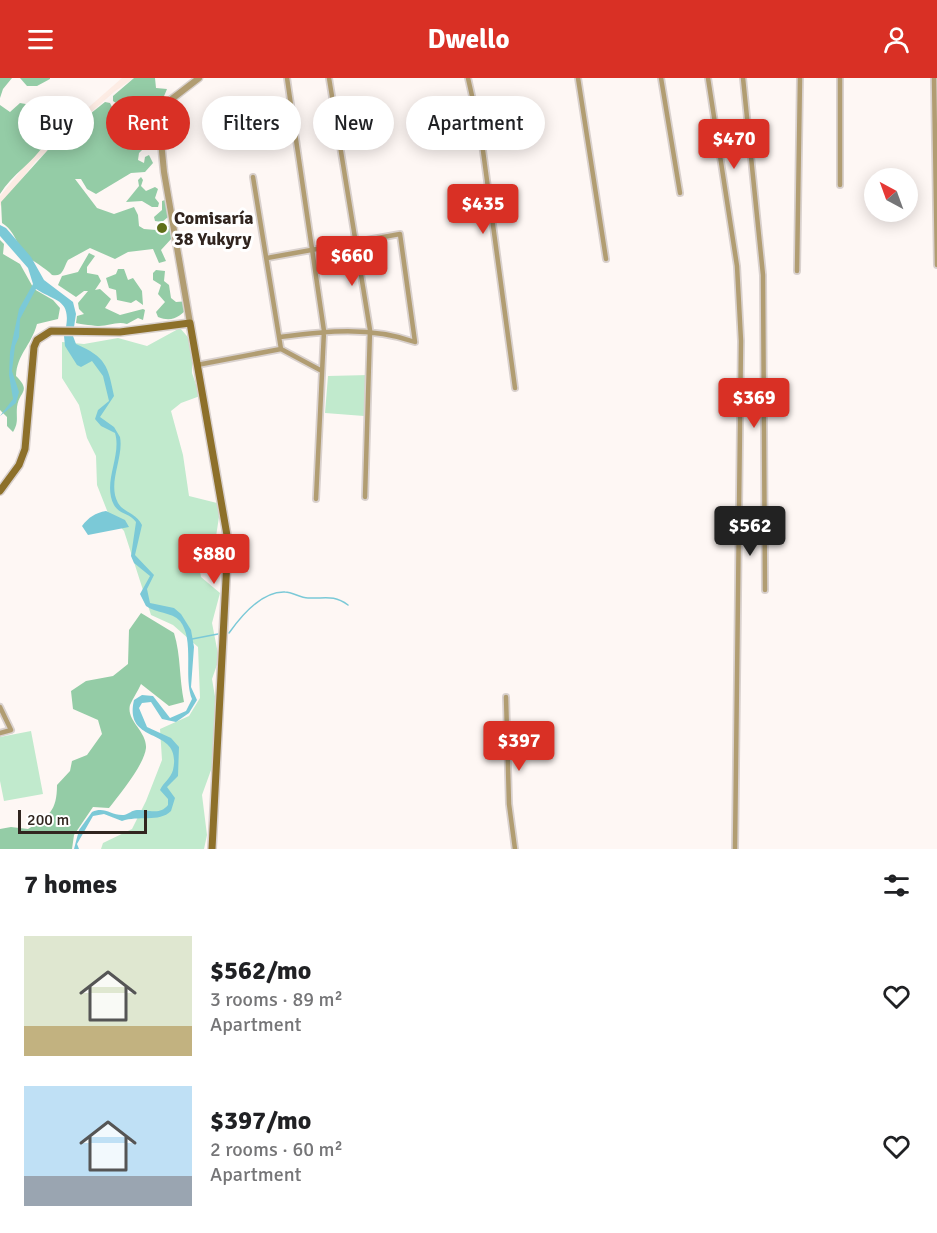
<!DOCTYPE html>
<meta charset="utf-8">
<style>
:root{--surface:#fff;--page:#f6f6f6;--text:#202124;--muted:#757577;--accent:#d93025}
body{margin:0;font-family:Signika,sans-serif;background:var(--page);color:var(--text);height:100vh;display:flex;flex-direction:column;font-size:22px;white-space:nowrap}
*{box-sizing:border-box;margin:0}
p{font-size:20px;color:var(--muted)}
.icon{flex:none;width:33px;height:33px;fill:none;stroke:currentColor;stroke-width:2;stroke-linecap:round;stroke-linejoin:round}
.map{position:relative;height:771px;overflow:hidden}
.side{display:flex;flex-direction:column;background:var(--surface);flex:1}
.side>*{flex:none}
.banner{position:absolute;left:18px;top:18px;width:600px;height:54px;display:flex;gap:12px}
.needle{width:39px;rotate:319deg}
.fabs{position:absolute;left:864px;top:90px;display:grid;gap:12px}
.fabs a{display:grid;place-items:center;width:54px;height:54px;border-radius:50%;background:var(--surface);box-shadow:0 3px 15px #0003;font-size:30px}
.scale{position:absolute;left:18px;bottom:15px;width:129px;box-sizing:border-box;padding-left:6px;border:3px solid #31251f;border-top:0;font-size:16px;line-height:21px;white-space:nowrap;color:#31251f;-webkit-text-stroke:4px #fff;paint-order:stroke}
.price{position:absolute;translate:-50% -51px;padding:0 14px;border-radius:6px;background:var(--accent);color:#fff;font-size:20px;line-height:39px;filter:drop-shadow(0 2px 3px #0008)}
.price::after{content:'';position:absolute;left:50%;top:36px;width:18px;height:14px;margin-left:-9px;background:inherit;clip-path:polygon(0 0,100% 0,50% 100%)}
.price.on{background:#222;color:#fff}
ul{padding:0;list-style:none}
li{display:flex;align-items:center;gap:18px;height:150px;padding:0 24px}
li span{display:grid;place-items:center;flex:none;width:168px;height:120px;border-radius:0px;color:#555}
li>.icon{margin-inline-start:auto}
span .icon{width:72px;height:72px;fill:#fffc;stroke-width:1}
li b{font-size:26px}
h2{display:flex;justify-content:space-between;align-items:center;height:72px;padding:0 24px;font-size:26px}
.pill{padding:0 21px;border-radius:27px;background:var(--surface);box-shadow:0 3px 15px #0003;font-size:21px;line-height:54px}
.pill.on{background:var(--accent);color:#fff}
header{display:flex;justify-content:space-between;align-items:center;height:78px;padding:0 24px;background:var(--accent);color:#fff;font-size:27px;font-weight:700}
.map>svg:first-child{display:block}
.built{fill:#fdece4}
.green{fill:#c1eacd}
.forest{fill:#94cca6}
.water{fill:#7bc9d7}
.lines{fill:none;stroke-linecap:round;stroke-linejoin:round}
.stream{stroke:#7bc9d7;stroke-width:1.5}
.minor-casing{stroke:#d9d1ce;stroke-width:8}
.tertiary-casing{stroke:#d9d1ce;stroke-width:9}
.secondary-casing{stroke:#d9d1ce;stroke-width:10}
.minor{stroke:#b19d72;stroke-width:4.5}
.tertiary{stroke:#b19d72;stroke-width:6}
.secondary{stroke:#8d702a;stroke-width:7}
.poi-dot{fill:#5f6e19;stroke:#fff;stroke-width:2}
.labels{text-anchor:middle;stroke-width:6;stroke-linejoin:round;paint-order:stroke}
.poi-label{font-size:18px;font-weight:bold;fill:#31251f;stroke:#fff;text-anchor:start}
</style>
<header><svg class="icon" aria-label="menu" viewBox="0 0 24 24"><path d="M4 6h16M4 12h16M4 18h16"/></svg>Dwello<svg class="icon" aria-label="person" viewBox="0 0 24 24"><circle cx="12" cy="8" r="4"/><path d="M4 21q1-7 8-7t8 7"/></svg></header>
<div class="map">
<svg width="937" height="771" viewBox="0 0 937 771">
<rect width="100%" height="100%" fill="#fef7f4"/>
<!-- built -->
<path class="built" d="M122,0H134L114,14L36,83L0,128V118L32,79Z"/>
<!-- green -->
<path class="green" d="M180,250L192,264V295L200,318L181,325L171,333L183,377L189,418L221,426L215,465L198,480L201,499L220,515L212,545L219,581L212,601L220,648L215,681L202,717L207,757L204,771H101L103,765L132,751L146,723L162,682L160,651L189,638L200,620L198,569L173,547L151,537L124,453L108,435L97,407L96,378L87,360L79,327L62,300V264L84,266L118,260L147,268Z
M369,297L364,338L325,335L328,298Z
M31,653L43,716L4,723L0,703V659Z"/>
<!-- forest -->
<path class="forest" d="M0,0H50V1L37,8H27L20,0H12L3,11L0,20Z
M134,0H155L156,10L167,11L162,23L159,22L155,27L160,41L154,50L161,62L159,64L148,62C148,43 126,32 113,23V18Z
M105,24L110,25L114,33L126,34L142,56L139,64L145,69L139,75L138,82L144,85L145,79L149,77L153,85L145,94L131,95L96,116L87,111L81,101H75L97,130L114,136L134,129L138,137L139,148L144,151L156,152L158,155H163L166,149L171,147L172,160L161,172L166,183L159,185L153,171L128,174L115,181L90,170L68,182C63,190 64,199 52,197C44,188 25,180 20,170C16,161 11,150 2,145L1,124L55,64Z
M20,25L37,28L41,36L34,43L22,40L21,56L27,61L39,54L43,56L46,64C33,85 12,96 0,116V27L10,34Z
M141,99L143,102L141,108L146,113L155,109L158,111L155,120L159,125L158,129H152L142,123L126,124L139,108L138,102Z
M165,122L173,135L162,144L155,143L154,139L162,132V123Z
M0,162L4,166L3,176L20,186L34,211L53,222L60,230L58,241L37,246C31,268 17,276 16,298C32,314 19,313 17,329C16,340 19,344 13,354L7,348V339L0,332Z
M89,175L95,178L87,189V195L98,197L101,203L95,212L100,211L111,221L105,230L120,237L143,231L145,232L143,242L138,240L127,246C117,243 109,248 99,248C96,248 80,246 76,245L77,238L84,236L79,231L78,225L88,213H84L76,219L58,207L62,198L78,194Z
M118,191H124L128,202L133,200L142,213L143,227L136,222L131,225L117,222L116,212L109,210L106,200L116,196Z
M156,192L165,193L164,203L169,207L171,220L176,224L189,223L190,228C180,238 173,245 158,239L156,234L165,224L158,216L161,207L153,202V195Z
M141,535L174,555C181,578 179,600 184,624L169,628L141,606C138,613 133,620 130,627C126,643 147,653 146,670C144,687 120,716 109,730L93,729L74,757L72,771H0V751L11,749L28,751C49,738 57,733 57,707L70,693L72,683L87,677L102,656L98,642L73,631L71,613L86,603L113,598L128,586L129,552Z"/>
<!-- water -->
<path class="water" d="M0,147L6,150L31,179L44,202L73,224L76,236L74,249H66C71,221 54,223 36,211L20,241L19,259L15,268L12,293L19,314L16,325L0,338L13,321L9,297L10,274L19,231L33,206L28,190L0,158Z
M64,258H73L76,266C106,279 108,288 114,318L100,339L114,349L120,359C124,380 107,405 118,425C123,434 136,435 142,447L135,477L154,497L147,511L150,525L174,530L181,536L191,552L194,569L191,609L197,622L189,635L176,644L162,641L151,624L142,625L139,630L147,649L171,660L179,669L178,698L167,709L175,720L171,733C159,745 138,737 122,743L104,736L93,738L77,766L79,771H74L79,752L92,734C105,728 111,738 124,737C129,736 132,732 137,732C150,731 159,738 168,727V721L160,712C163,705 171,700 173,692C183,647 123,669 134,622L142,617L153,618L170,640L186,633L192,621C183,599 195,562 180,543C172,534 155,535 146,528L140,516L150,498L134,485L131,478L136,444C130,435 120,437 114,427C102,404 122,378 115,355L101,348L95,341L98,332L109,323L103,298L92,283L81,289L77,287L65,268Z
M106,433L125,442L129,449L88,457L82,448C89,439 95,435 106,433Z"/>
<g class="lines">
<!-- stream -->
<path class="stream" d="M229,555C241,538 262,513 285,514C293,514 300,520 308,520C324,521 333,516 348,527
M192,561L218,556"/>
<defs>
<path id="minor" d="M287,0L324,253L316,421
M329,0L370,252L365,419
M468,0L481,58L515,310
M578,0L606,181
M661,0L680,115
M708,0L737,188L741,263L735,771
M743,0L763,197L765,512
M840,0V107
M934,0L937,187
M253,99L281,271
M267,180L400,156L415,264C370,248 326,253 280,259
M797,193L800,0
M197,287L281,271L322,293
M506,619L509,726L515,771
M0,629L11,652L0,655"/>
<path id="tertiary" d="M190,245L164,94L159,42L164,27L199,0"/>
<path id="secondary" d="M0,413L19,387L25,371L34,269L37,262L51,253L120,254L190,245L228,463L212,771"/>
</defs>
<!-- minor casing -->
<use href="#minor" class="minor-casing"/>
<!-- tertiary casing -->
<use href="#tertiary" class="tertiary-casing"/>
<!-- secondary casing -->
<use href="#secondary" class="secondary-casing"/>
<!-- minor -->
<use href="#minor" class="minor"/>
<!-- tertiary -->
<use href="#tertiary" class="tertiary"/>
<!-- secondary -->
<use href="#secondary" class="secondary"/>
</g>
<!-- markers -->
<circle class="poi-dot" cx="162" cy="150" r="6"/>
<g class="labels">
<!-- poi labels -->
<g class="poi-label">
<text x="174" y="146">Comisaría<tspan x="174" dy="21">38 Yukyry</tspan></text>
</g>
</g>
</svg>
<div class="fabs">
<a><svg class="needle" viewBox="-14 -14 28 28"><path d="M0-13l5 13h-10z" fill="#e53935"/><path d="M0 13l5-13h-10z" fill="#757577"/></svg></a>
</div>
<div class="scale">200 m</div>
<b class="price" style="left:734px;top:92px">$470</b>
<b class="price" style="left:483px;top:157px">$435</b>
<b class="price" style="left:352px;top:209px">$660</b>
<b class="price" style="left:754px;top:351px">$369</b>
<b class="price on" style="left:750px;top:479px">$562</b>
<b class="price" style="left:214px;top:507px">$880</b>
<b class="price" style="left:519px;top:694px">$397</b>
<div class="banner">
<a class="pill">Buy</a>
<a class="pill on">Rent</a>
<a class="pill">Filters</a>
<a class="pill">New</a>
<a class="pill">Apartment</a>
</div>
</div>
<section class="side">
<h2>7 homes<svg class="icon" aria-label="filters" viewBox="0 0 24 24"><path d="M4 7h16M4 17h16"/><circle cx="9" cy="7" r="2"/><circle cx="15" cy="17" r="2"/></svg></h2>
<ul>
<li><span style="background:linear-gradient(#dfe7d0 75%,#c2b280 0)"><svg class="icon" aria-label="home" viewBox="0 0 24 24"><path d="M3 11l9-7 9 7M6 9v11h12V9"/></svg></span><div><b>$562/mo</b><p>3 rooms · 89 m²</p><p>Apartment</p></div><svg class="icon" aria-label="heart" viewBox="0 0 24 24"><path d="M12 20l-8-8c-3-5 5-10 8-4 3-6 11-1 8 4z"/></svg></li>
<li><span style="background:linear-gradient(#bfe0f5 75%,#9aa5b1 0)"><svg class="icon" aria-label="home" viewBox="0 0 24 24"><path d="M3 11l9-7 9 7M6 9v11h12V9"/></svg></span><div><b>$397/mo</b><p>2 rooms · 60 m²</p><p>Apartment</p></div><svg class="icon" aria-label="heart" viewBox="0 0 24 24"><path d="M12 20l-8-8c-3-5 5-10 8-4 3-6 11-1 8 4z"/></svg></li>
</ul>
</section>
